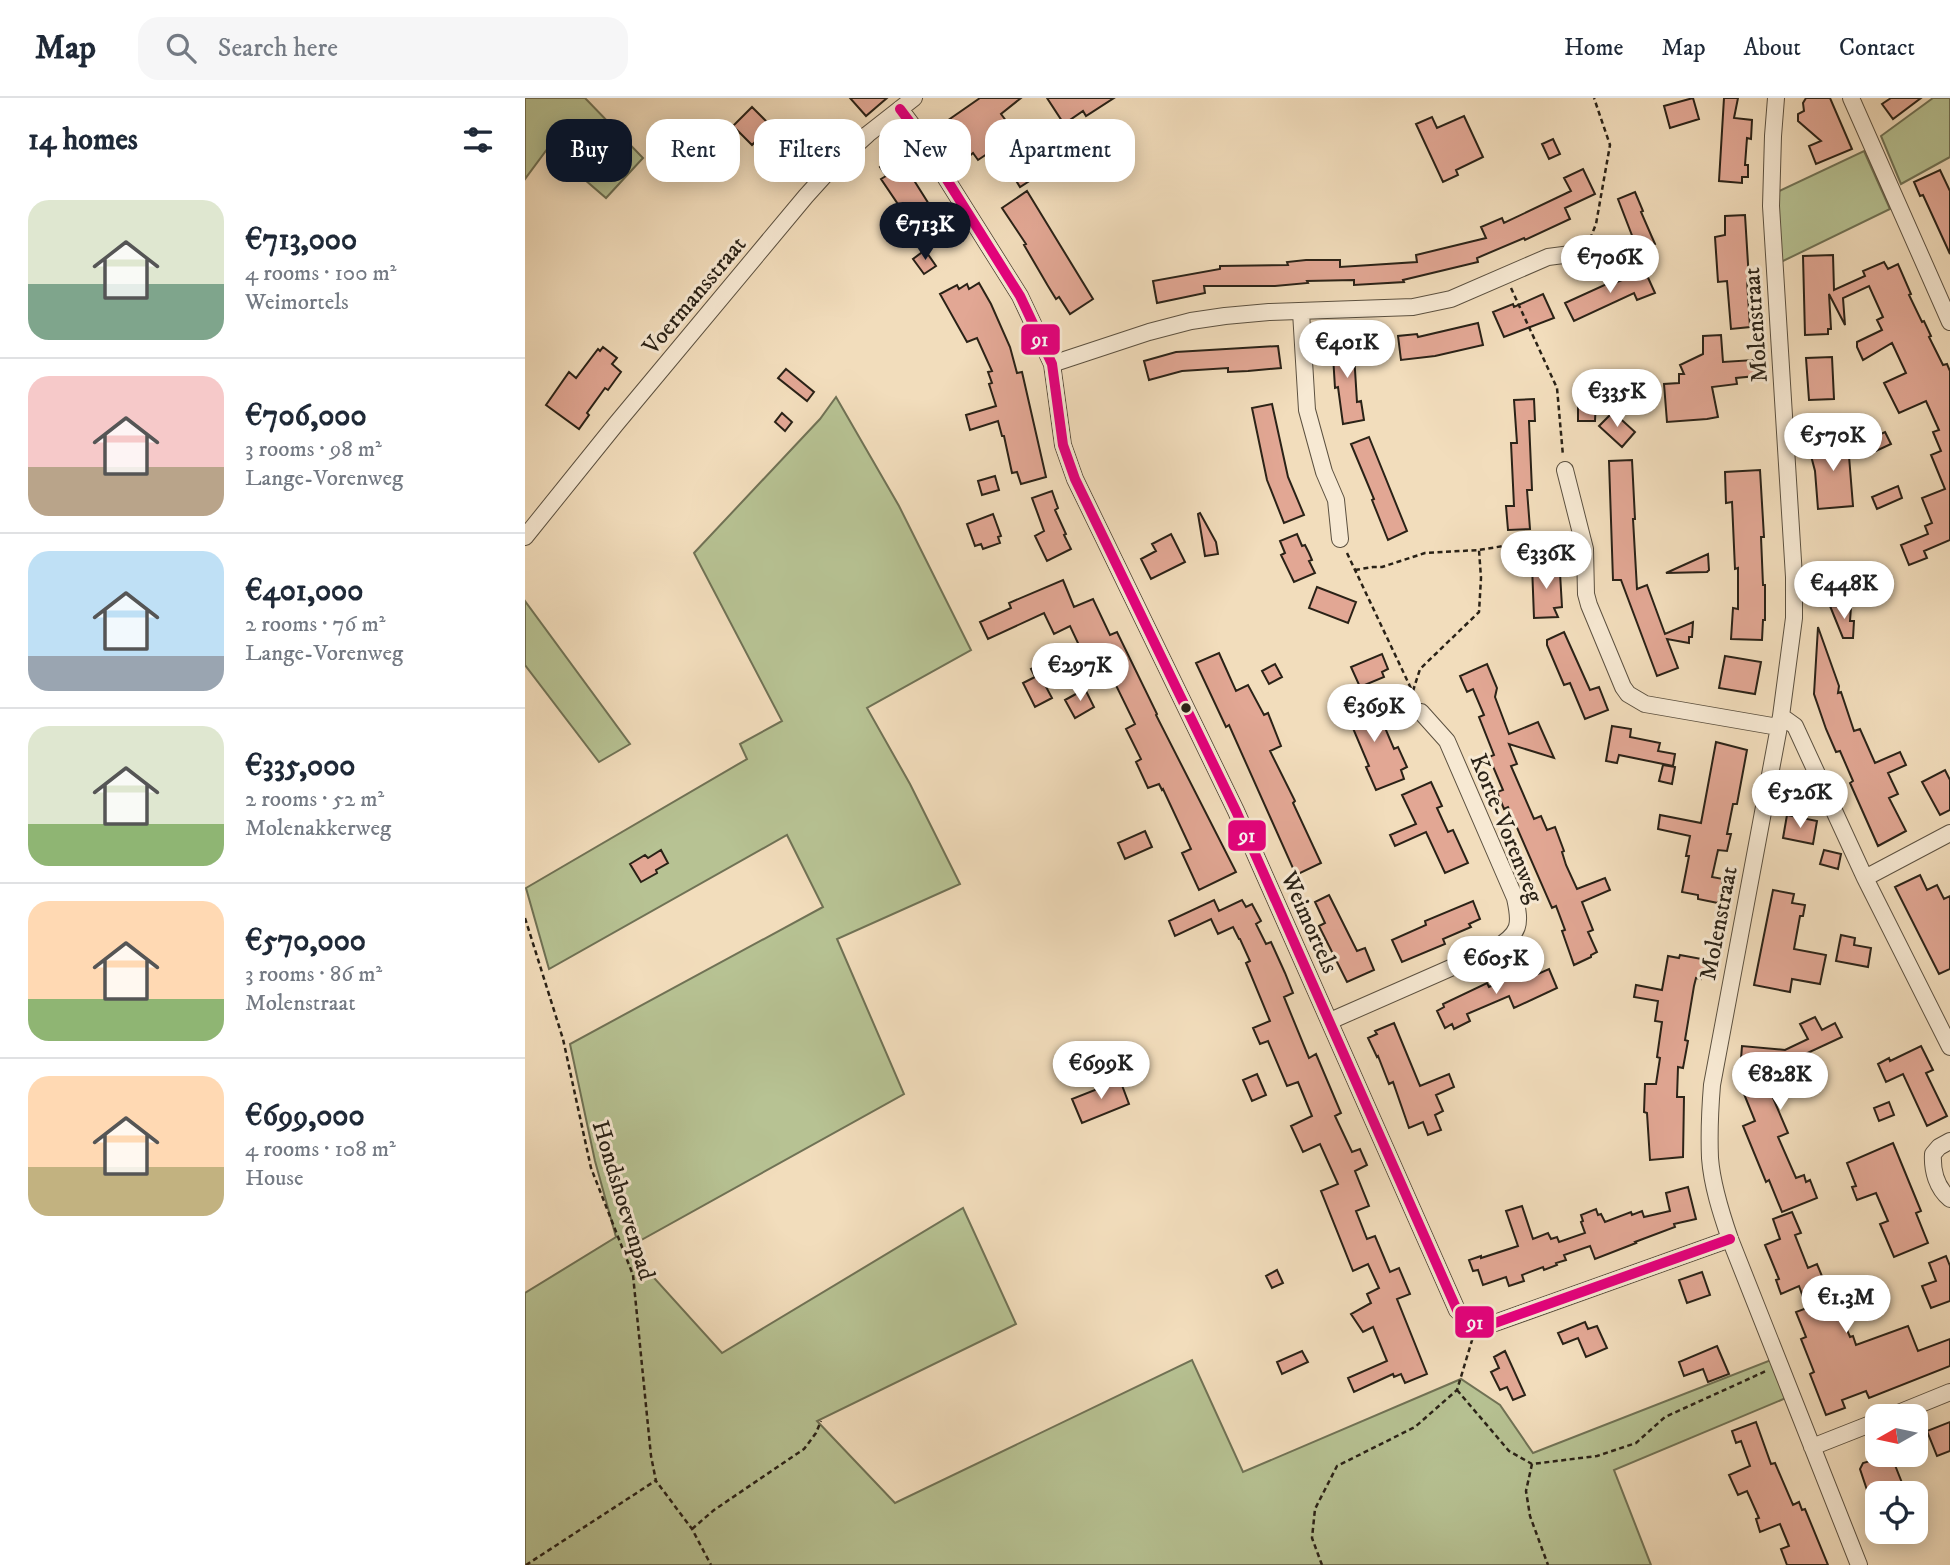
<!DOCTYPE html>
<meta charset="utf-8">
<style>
:root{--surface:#fff;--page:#f6f6f7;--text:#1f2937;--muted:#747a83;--line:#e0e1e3;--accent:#111827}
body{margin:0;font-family:"IM FELL DW Pica",serif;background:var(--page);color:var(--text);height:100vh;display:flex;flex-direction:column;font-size:26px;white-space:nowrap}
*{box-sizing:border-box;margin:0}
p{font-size:23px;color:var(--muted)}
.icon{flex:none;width:38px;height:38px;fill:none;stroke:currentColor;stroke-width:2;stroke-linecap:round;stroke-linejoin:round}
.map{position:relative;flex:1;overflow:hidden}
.details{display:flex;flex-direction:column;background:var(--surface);width:525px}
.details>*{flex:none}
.hud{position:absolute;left:21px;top:21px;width:665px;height:63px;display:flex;gap:14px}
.needle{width:46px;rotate:261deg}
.tools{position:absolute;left:1340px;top:1306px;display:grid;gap:14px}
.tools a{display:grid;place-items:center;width:63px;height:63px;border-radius:14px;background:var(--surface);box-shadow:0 4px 18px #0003;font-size:35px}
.price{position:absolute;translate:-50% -60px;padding:0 16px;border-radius:24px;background:#fff;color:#222;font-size:23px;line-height:46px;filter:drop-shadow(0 2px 4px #0008)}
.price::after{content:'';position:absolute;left:50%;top:42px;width:21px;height:16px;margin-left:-10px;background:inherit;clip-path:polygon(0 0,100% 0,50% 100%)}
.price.on{background:var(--accent);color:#fff}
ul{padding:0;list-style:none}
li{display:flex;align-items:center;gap:21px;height:175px;padding:0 28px}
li+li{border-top:2px solid var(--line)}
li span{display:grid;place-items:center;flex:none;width:196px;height:140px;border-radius:21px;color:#555}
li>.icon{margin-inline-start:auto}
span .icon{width:84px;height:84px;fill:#fffc;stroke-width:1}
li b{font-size:30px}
h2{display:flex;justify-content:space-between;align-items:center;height:84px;padding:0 28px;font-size:30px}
.chip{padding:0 24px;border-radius:21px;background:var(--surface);box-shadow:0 4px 18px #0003;font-size:24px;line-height:63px}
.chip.on{background:var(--accent);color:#fff}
header{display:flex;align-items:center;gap:42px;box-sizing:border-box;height:98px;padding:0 35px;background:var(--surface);border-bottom:2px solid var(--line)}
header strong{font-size:33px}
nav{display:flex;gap:38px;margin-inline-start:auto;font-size:24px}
.search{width:490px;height:63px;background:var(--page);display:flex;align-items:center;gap:18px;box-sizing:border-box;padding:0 24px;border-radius:21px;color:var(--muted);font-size:26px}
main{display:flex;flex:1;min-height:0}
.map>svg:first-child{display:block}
.green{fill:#b7c293;stroke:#707255;stroke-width:2}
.building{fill:#e2a794;stroke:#2a2217;stroke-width:2}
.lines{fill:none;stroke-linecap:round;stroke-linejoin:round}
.street-casing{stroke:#5c5140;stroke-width:18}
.path{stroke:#2a2217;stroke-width:2.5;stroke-dasharray:5 3.5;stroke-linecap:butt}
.street{stroke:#f7e9d3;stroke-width:16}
.bus-1-casing{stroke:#f7e9d3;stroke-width:16}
.bus-1{stroke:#e5007d;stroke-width:10}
.bus-dot{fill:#2a2217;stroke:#f7e9d3;stroke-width:2.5}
.labels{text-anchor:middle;stroke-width:6;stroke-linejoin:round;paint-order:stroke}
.street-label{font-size:24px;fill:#2a2217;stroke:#f7e9d3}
.line-badge{stroke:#f7e9d3;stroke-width:2.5}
.badge-label{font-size:19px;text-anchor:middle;font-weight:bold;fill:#fff}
</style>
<header>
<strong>Map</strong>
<div class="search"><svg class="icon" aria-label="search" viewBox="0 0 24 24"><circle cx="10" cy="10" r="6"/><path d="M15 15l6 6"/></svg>Search here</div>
<nav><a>Home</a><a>Map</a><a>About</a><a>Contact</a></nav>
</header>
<main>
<section class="details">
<h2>14 homes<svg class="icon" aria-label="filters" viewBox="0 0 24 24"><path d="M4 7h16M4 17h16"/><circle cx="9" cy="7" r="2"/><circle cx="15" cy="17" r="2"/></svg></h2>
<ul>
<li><span style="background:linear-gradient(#dfe7d0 60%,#7fa58c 0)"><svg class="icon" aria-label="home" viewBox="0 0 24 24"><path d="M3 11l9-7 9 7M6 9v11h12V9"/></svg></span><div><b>€713,000</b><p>4 rooms · 100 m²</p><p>Weimortels</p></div></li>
<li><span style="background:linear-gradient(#f6c9c9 65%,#b9a48a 0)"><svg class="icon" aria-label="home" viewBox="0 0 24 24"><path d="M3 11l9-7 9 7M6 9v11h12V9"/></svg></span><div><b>€706,000</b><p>3 rooms · 98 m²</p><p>Lange-Vorenweg</p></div></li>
<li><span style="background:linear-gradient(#bfe0f5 75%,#9aa5b1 0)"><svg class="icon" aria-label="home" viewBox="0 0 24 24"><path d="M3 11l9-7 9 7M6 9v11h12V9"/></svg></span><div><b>€401,000</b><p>2 rooms · 76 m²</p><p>Lange-Vorenweg</p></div></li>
<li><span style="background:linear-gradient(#dfe7d0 70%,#8fb573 0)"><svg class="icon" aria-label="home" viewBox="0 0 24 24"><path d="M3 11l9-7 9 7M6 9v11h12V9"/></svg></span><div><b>€335,000</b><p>2 rooms · 52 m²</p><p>Molenakkerweg</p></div></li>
<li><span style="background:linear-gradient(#ffd9b3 70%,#8fb573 0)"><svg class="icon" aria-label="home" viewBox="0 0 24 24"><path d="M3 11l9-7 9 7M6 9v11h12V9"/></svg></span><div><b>€570,000</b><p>3 rooms · 86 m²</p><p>Molenstraat</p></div></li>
<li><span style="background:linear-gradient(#ffd9b3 65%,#c2b280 0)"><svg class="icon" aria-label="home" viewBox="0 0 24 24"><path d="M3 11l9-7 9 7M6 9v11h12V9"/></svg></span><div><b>€699,000</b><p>4 rooms · 108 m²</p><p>House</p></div></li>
</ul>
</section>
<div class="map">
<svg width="1425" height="1467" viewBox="0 0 1425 1467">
<rect width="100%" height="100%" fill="#f2ddbc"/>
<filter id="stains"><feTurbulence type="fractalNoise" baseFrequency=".00286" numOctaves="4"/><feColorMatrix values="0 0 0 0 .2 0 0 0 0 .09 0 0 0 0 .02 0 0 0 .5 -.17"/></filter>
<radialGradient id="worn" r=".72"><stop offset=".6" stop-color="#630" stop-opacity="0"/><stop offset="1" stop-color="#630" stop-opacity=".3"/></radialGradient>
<!-- green -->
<path class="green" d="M0,0H60L118,60L81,100L23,50L0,81Z
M1408,0H1425V59L1376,86L1356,38Z
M1339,53L1365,111L1256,164L1252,94Z
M311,299L374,408L446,552L342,610L385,686L435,786L312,841L379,996L102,1150L197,1255L438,1110L491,1226L292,1323L370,1405L667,1262L718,1374L936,1281L975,1307L1008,1355L1246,1262L1261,1300L1089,1372L1126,1467H0V1195L91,1139L70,1063L45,946L298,809L262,737L24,871L1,790L222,661L215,646L257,623L169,455L295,321Z
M0,503L105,646L74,664L0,567Z"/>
<!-- building -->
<path class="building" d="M325,0H362L341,18Z
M455,0H496L476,16L491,36L482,43L506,82L495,89L471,50L453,62L448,55L442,60L419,25Z
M522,0H589L561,18L558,13L539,26Z
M1168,0L1174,21L1145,30L1139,8Z
M1199,0H1213L1209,20L1227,22L1226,41L1222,40L1220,67H1223V79H1217V85L1194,83Z
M1281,0H1305L1327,51L1291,66L1284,48L1296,43L1273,23V16L1279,13L1278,5Z
M1366,0H1396L1368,21L1357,6Z
M227,9L246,28L227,47L208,28Z
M939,18L958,59L931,72L933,77L918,84L891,26L907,19L912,30Z
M1028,41L1035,56L1024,61L1017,46Z
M373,57L419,130L392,148L378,128L385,124L356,81L361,78L355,69Z
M1058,71L1070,96L1040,110L1045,121L1000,142L999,140L952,160L953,164L878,182L879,184L829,187V182L782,183L783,185L750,188H679L680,195L632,205L628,183L695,171V168L763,167L762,164L781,162H815V169L892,164L891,157L961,140L956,129L977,120L979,125L1046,93L1039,80Z
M1415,72L1425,93V156L1398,97L1395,98L1389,84Z
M502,93L568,201L545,216L534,199L531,201L523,188L499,147L501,146L477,110Z
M1110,94L1118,113L1116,114L1130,146L1113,153L1093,101Z
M1220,117L1224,182H1222L1225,229L1206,231L1202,183L1193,184L1190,139L1200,137V118Z
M400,152L411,168L399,176L388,161Z
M1308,157L1309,192L1340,178L1338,173L1359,164L1363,171L1373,166L1386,196L1384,197L1397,224L1399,223L1406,238L1404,239L1418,267L1422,266L1425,273V442L1399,453L1402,460L1384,467L1376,447L1403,436L1400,428L1407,425L1397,400L1420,391L1406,357L1416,353L1408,334L1414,332L1401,303L1374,315L1359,285L1381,275L1367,245L1338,262L1332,249V244L1357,232L1352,222L1358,219L1344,188L1318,200L1320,227L1304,196L1306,231H1303V236L1280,237L1278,158Z
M1120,173L1130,195L1112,202L1109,195L1049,223L1040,205L1086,184L1087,186Z
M454,185L466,206L485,249L492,275L497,274L521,379L496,386L492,374L487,375L479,338H477L473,323L445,332L441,317L471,308L464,286L467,285L463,274L467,273L452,240L442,244L415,196L432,187L434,191L442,186L444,191Z
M1018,196L1029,220L979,239L968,214L988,206L989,209Z
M953,225L958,247L910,258L876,262L873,238L892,236L893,239Z
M1196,237L1198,264L1229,262L1231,278L1211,280L1212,286L1187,289L1193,319L1182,321L1142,324L1139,286L1154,285V276H1159L1155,267L1178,256V238Z
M828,240L832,304L836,303L839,322L818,326L813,289L810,290L807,241Z
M753,248L756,270L723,273L703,274V270L657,273L624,282L619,263L651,254Z
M78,249L92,260L87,266L96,274L83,292L80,290L62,315L64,317L54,331L21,307L44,274L51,280L73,251L75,253Z
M1307,259L1309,301L1284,302L1281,260Z
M261,271L289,294L282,303L253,280Z
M1009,301L1010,323H1004L1007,392H1002L1005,431L983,432L981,408H989L986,345H992L989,302Z
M1053,301L1071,302L1070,323H1053Z
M747,306L763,379L779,417L759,425L742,382L727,310Z
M1088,314L1110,334L1097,349L1074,328Z
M257,315L267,324L260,333L250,324Z
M1360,334L1366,346L1351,353L1345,341Z
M1319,335L1329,356L1324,358L1328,408L1293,411L1290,373L1284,350Z
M844,339L882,433L863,442L847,402L849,401L826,346Z
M1107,362L1110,421H1108L1112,491L1122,487L1140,536L1168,524L1167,539H1164V545L1142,541L1153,570L1132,578L1096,482H1088L1084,363Z
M1235,372L1239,439H1236L1238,487H1240V522H1238L1237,542L1206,541L1208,510L1213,511V470L1210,471L1207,404L1201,405L1200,374Z
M470,378L474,392L457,397L453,383Z
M1373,388L1377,400L1352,411L1347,399Z
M527,393L533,410L530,412L541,436L539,437L546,451L522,463L510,438L519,433L507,400Z
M675,415L691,444L693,456L680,458L673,416Z
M468,416L476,438L473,439L475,445L458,451L456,446L450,448L442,426Z
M646,436L660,464L626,481L616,461L631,453L627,446Z
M772,436L777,448L780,447L784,455L787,462L784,463L790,475L769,484L756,457L760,455L755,443Z
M1183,456L1184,472L1182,474L1141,475Z
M1028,466L1029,476L1035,475L1037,509L1029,510L1033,519L1009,520L1007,467Z
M538,482L549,509L568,501L585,537L592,534L632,616L631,617L711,774L674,792L657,755L666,751L638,691L637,692L634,686L623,690L611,664L616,661L601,631L610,626L585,575L579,578L577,572L568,577L545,528L529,536L519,515L463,541L455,524L486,510L484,505Z
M792,489L831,504L823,525L784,510Z
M1305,508L1326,509L1325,523H1329L1328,540H1318Z
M1293,529L1314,588L1313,595L1316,594L1329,633L1335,631L1350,665L1375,654L1381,667L1363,675L1373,696L1364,700L1381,733L1353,748L1325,685L1328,683L1315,653L1311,654L1301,631L1289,596Z
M1039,534L1065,592L1074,589L1083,612L1060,621L1045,585L1039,587L1022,547V542Z
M694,555L711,593L723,587L739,617L743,615L756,648L745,653L770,703L768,705L796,765L771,777L704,627L701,629L671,565Z
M857,556L863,571L857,574L859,579L835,589L826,569Z
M1200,558L1236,564L1230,596L1194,590Z
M524,562L532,579L519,585L527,600L510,609L498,585L510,579L506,571Z
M750,566L757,579L744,586L737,573Z
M962,566L972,590L970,599L984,636L1013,624L1029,660L984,646L992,666L986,668L1009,721L1016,718L1022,732L1030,729L1039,753L1037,754L1041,767L1052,791L1080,780L1085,792L1057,804L1068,832L1063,834L1072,854L1066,857V859L1049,867L1037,833L1040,832L1031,808L1027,810L983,709L979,711L972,694L978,692L964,659L969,657L954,619L959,617L948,591L942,594L935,578Z
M560,591L569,609L550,620L540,602Z
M836,593L851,628L858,625L869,651L873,649L882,669L876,672L879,681L851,692L841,669L844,668L816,602Z
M1087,628L1106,631L1105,639L1135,645L1133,653L1150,656L1148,668L1094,657L1092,665L1081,663Z
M1191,644L1222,652L1212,706H1208L1202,736H1206L1202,753L1193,752L1187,779L1198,781L1193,805L1173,801V797L1157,794L1164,758H1161L1165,738L1133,731L1135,717L1176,725Z
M1138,667L1150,669L1147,686L1134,683Z
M1420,672L1425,682V712L1415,717L1397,684Z
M906,684L917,708L912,710L923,734L928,732L943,765L920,775L901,734L870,748L865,737L891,726L877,697Z
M1262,717L1292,723L1288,746L1258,740Z
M620,733L627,749L600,761L593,745Z
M136,752L143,765L131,772L132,775L116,784L105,766L120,757L123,760Z
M1299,752L1316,756L1313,771L1295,766Z
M1395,777L1402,792L1412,787L1419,801L1425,798V871L1414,876L1370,789Z
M1248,792L1269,796L1267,805L1280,807L1278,818H1275L1269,851L1301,857L1295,886L1267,881L1265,894L1229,887Z
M804,797L832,853L840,850L849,872L822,884L794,828L800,825L790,804Z
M689,802L694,813L717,802L721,809L727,806L736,823L731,826L741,846L746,844L760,875L768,895L759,899L784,960L791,956L816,1015L810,1018L827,1054L835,1051L842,1067L830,1073L844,1108L831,1113L842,1141L850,1138L865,1174L874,1170L885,1196L872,1201L902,1276L880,1285L876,1276L869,1279L868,1276L829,1294L823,1280L862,1263L848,1229L838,1234L826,1216L846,1205L842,1196L854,1190L843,1166L828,1173L796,1093L813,1086L795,1046L778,1054L766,1028L787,1018L773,984L762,988L743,943L735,946L728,930L745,923L721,865L725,863L715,841H714L708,829L693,836L686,821L650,838L644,823Z
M948,803L955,821L944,826L946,829L918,841L920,846L877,864L867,842L901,827L900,823Z
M1316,837L1330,840L1329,847L1346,850L1343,869L1311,863Z
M1155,857L1182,862L1179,878H1177L1176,881L1171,880L1169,888L1160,942L1163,943L1158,970L1153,969L1152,999H1159L1158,1059L1125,1062L1122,1015L1119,1014L1120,986H1131L1135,960L1132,959L1137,924L1130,923L1133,903L1109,899L1111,887L1137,892L1143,858L1154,860Z
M1024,871L1032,890L989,910L984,898L942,916L945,923L929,931L927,926L920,930L912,913L919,909L918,906L962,885L964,889L994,876L996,880L1012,873L1013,876Z
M1290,919L1297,932L1310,925L1317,939L1278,957L1288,980L1277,970L1262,976L1268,990L1248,1000L1263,1035L1253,1039L1271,1080L1279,1077L1281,1084L1285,1082L1292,1100L1257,1114L1244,1082L1241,1084L1218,1028L1230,1023L1217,991L1234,984L1236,964L1216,961L1217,948L1260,952L1283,941L1275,926Z
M869,925L895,988L924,976L929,989L911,997L918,1013L910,1017L916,1032L903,1037L898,1024L884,1030L868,984L864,986L853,958L852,959L843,940L852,936L850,933Z
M1396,948L1408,972L1401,975L1422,1018L1402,1028L1378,976L1361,984L1353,966L1364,960L1365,963Z
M732,976L741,997L727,1003L718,982Z
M595,982L604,1006L557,1025L547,1001Z
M1364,1004L1369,1017L1354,1023L1349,1010Z
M1368,1045L1396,1113L1391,1115L1403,1145L1369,1159L1355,1126L1363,1123L1351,1095L1332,1102L1327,1089L1331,1088L1322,1065Z
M1163,1089L1171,1121L1149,1126L1150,1129L1110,1144L1111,1145L1070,1161L1065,1148L1039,1157L1041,1162L1031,1165L1032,1167L1019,1172L1018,1169L997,1177L999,1183L984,1188L981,1179L958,1187L953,1172L948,1173L944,1162L956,1158V1160L993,1148L981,1113L997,1108L1008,1141L1023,1135L1026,1141L1032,1139L1034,1144L1060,1135L1056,1124L1058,1123L1056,1117L1071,1111L1073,1117L1076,1116L1080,1124L1106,1114L1107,1117L1117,1113L1119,1119L1145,1113L1141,1095Z
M1267,1114L1276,1135L1270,1137L1283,1170L1292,1166L1301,1188L1299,1189L1312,1222L1317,1220L1325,1239L1328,1238L1331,1247L1383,1228L1393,1253L1425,1241V1268L1344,1300L1341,1293L1317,1302L1320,1310L1301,1317L1285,1276L1289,1274L1276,1241L1281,1239L1271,1214L1282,1210L1274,1188L1256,1196L1251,1182L1254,1181L1240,1147L1255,1141L1248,1121Z
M1421,1158L1425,1168V1203L1406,1210L1397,1188L1411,1183L1404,1165Z
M752,1172L758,1185L747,1190L741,1178Z
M1177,1174L1185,1197L1162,1205L1154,1182Z
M1060,1224L1063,1231L1072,1228L1082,1250L1061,1259L1053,1240L1038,1246L1033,1235Z
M1192,1248L1204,1276L1183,1284L1178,1271L1159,1278L1154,1264Z
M777,1253L783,1264L757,1276L752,1264Z
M980,1253L1000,1297L988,1302L982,1289L975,1292L966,1274L974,1270L969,1259Z
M1231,1324L1246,1366L1250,1365L1268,1407L1274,1404L1277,1412L1280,1411L1303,1467H1262L1256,1451L1264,1448L1255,1426L1235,1434L1231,1421L1234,1420L1222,1393L1213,1397L1204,1377L1225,1368L1216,1343L1211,1345L1207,1333Z
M1425,1324V1353L1412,1358L1402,1333Z
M1366,1357L1381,1395H1343L1335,1371L1338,1365Z"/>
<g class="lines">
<defs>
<path id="street" d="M1251,0L1248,38L1246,108L1269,479V520L1256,618L1187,987C1185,1011 1184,1035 1185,1060C1187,1087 1196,1115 1205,1141L1334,1467
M1326,0L1425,224
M375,11L390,31L495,198L527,266L538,347L550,381L711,713L932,1212C943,1224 951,1226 967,1226L1205,1141
M776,214L782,312L799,374L811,402L815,441
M527,266L624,234L666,223L700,218L744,214L888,209L926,201L1023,159L1061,154
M1040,372L1060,451L1061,496L1064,507L1098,589L1103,596L1120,606L1253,629
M0,439L91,326L281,98L309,67L343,36L389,0
M1256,618L1270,628L1340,780L1425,949
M1340,780L1425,735
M805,923L971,850C995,835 996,827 990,800L922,643L896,614
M1425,1043L1414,1049L1408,1056C1407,1073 1412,1090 1425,1101
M1366,1318L1425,1294
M1287,1349L1353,1323"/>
</defs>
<!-- street casing -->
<use href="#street" class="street-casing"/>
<!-- path -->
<path class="path" d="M1065,141L1071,126L1085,47L1069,0
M986,190L1032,290L1038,358
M822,455L891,601
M830,472L848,469H857L900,455L954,452L1040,438
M888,593L895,571L954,514L956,480L954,452
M0,820L38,941L66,1070L108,1177L126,1358L131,1383L167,1431L186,1467
M932,1292L984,1353L1007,1366L1072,1358L1111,1345L1140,1319L1241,1273
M1007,1366L1001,1393L1005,1418L1023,1467
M167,1431L189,1412L279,1351L291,1335L296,1323
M1,1467L130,1383
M797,1467L787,1440L790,1411L812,1368L890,1329L932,1292L948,1239"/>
<!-- street -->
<use href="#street" class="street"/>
<defs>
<path id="bus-1" d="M375,11L390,31L495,198L527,266L538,347L550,381L711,713L932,1212C943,1224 951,1226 967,1226L1205,1141"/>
</defs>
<!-- bus-1 casing -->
<use href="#bus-1" class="bus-1-casing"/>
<!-- bus-1 -->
<use href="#bus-1" class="bus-1"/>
</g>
<!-- markers -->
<circle class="bus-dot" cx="661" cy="610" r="6"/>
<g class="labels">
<!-- street labels -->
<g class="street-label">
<text transform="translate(169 197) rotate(-50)" y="8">Voermansstraat</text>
<text transform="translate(1230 227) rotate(-94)" y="8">Molenstraat</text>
<text transform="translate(982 730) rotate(68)" y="8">Korte-Vorenweg</text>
<text transform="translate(785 824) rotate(66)" y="8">Weimortels</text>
<text transform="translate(1193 825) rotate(-79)" y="8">Molenstraat</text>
<text transform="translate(99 1102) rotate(73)" y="8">Hondshoevenpad</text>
</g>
</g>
<g class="line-badge">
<rect x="495" y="225" width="41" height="33" rx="7" fill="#e5007d"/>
<rect x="702" y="721" width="40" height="33" rx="7" fill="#e5007d"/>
<rect x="929" y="1207" width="41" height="34" rx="7" fill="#e5007d"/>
</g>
<g class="badge-label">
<text x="515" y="248">91</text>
<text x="722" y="744">91</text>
<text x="950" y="1231">91</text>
</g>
<rect width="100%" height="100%" filter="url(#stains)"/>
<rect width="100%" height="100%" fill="url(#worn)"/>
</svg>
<div class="tools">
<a><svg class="needle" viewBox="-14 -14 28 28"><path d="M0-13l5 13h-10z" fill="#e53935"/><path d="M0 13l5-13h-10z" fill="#747a83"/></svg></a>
<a><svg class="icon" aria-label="locate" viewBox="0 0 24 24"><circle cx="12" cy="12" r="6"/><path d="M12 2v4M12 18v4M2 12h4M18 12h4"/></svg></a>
</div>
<b class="price on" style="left:400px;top:164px">€713K</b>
<b class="price" style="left:1085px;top:197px">€706K</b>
<b class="price" style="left:822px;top:282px">€401K</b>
<b class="price" style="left:1092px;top:331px">€335K</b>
<b class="price" style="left:1308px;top:375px">€570K</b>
<b class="price" style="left:1021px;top:493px">€336K</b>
<b class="price" style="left:1319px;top:523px">€448K</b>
<b class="price" style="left:555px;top:605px">€297K</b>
<b class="price" style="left:849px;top:646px">€369K</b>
<b class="price" style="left:1275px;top:732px">€526K</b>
<b class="price" style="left:971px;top:898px">€605K</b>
<b class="price" style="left:576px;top:1003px">€699K</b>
<b class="price" style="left:1255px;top:1014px">€828K</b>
<b class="price" style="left:1321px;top:1237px">€1.3M</b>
<div class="hud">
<a class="chip on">Buy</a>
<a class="chip">Rent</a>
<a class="chip">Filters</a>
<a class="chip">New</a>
<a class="chip">Apartment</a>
</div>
</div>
</main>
